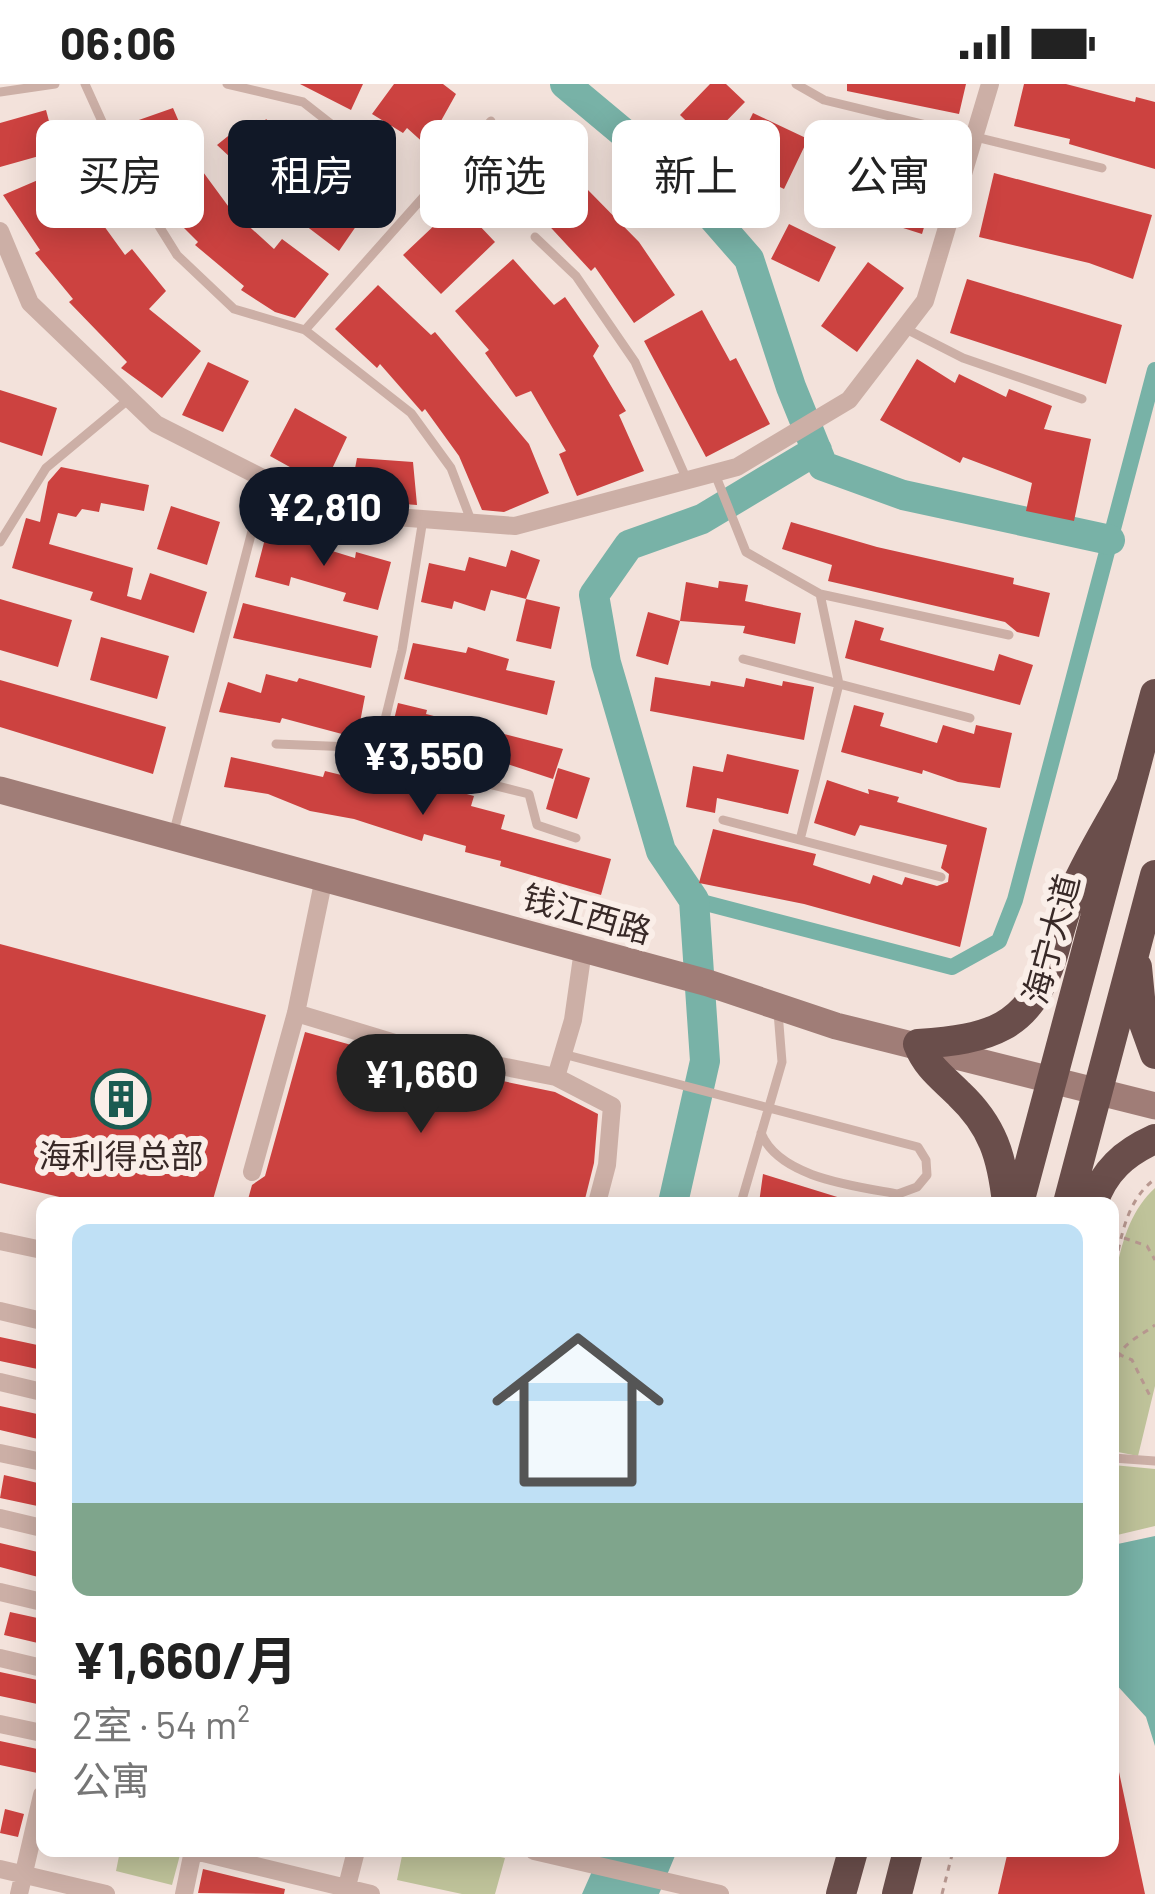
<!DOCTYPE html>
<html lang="zh">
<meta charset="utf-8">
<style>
:root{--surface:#fff;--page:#f6f6f6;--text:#222;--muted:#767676;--accent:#111827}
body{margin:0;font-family:Barlow,"Noto Sans SC",sans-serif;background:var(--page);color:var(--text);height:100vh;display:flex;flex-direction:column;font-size:45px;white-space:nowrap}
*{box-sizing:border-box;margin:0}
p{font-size:39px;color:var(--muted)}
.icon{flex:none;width:66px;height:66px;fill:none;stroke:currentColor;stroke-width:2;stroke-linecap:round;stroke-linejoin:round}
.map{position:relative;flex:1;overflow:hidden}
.sheet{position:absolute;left:36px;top:1113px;width:1083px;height:660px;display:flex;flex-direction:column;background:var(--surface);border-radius:18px;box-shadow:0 6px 30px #0003}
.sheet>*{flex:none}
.hud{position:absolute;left:36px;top:36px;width:1083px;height:108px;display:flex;gap:24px}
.price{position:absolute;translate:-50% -102px;padding:0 27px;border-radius:42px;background:var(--accent);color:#fff;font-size:39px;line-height:78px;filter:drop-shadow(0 3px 6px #0008)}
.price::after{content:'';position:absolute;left:50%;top:72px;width:36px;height:27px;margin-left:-18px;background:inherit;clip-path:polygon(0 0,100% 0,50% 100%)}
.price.selected{background:#222;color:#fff}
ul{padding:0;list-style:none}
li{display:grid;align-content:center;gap:24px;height:636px;padding:0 36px}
li span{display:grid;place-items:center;height:372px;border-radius:18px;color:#555}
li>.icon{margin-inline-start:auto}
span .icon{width:216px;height:216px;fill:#fffc;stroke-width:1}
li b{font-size:51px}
.chip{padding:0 42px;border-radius:18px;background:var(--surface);box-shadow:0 6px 30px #0003;font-size:42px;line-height:108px}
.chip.selected{background:var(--accent);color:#fff}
.status{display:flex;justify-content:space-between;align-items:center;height:84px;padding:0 60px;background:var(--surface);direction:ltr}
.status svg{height:33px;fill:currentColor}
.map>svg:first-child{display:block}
.green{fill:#bfc39a}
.water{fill:#78b2a7}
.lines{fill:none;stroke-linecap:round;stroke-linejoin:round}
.canal{stroke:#78b2a7;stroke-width:16}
.river{stroke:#78b2a7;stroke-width:30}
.building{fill:#cc4240}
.path{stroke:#b89890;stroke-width:3;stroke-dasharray:6 6;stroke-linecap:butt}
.service{stroke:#ccafa6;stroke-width:9}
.minor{stroke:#ccafa6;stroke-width:18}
.secondary{stroke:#a07d77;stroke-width:27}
.trunk{stroke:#6a4e4b;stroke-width:30}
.labels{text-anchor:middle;stroke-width:12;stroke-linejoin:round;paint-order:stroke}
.street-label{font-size:33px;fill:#382927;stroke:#faeee8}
.poi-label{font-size:33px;fill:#382927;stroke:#faeee8}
</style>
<div class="status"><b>06:06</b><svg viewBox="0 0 49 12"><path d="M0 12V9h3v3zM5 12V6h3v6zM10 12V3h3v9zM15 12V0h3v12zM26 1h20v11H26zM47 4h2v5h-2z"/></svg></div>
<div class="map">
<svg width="1155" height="1810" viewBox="0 0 1155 1810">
<rect width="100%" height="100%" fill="#f3e2db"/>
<!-- green -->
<path class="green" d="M1155,1104V1302L1138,1372L1113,1367C1113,1293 1096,1157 1155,1104Z
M1113,1381L1155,1385V1442L1113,1452Z
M120,1767H181L172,1801L116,1787Z
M403,1767H471L505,1774L495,1810H462L397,1796Z"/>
<!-- water -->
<path class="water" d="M1155,1452V1662L1146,1633L1113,1597V1461Z
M601,1767H677L659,1810H582Z"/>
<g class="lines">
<!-- canal -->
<path class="canal" d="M694,816L952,883L999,857L1015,816L1155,286"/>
<!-- river -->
<path class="river" d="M565,0L680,96L749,175L791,303L823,382L903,411L1110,456
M673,1119L705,977L694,816L661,767L606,579L594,511L629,461L702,435L817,366"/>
</g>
<!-- building -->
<path class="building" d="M300,0H363L351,26Z
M394,0H443L456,10L427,62L407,44L403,49L372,30Z
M710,0H726L745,18L707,57L680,31Z
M847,0H966L959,30L847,7Z
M1024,0H1066L1135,18L1136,13L1155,18V85L1069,60L1070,55L1014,42Z
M173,24L189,61L142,85L116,44Z
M46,26L57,67L0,83V39Z
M753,29L808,55L784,105L729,78Z
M266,35L299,64L258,99L217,61L238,44L250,59Z
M505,52L579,114L588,106L639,158L675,211L634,239L595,183L591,187L541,133L526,143L468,95Z
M829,55L874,72L853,129L807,112Z
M195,77L231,126L274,165L282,155L329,190L295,234L275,228L241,206L244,202L195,161L198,158L151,111Z
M895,77L940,90L922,150L878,136Z
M73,81L91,124L125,171L132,165L166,207L149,225L201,267L162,314L121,284L127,278L69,218L73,215L35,169L40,166L3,111Z
M994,89L1152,131L1133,195L1089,179L979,153Z
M298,92L336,122L359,93L383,103L339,167L276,119Z
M458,119L495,158L441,210L403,171Z
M789,140L836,163L819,198L771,175Z
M513,175L554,221L565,213L599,262L593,272L626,327L619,331L644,387L577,412L559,370L566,367L531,307L516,313L485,269L489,266L455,227Z
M868,178L904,204L857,268L821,242Z
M967,195L1122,241L1106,300L950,249Z
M378,201L431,251L435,248L529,360L549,409L504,428L482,426L459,372L425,325L422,328L380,280L377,284L335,245Z
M702,226L730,277L736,274L770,340L706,373L644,257Z
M917,275L955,299L959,290L1006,313L1009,305L1052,322L1044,345L1091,355L1074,437L1026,427L1032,399L963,373L960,379L880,336Z
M208,278L249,297L223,348L182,331Z
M0,306L57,324L42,372L0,358Z
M295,324L347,353L324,402L270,372Z
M357,374L413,378L417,421L349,416Z
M61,383L149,401L144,427L101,419L99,428L82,425L76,433L58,429L49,460L133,484L127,512L141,516L150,489L207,508L194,549L90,516L93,508L12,484L26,434L40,438L48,398Z
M171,422L220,438L207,481L157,465Z
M791,438L877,463L1014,494L1013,500L1050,509L1039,553L1017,548L1005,538L828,497L832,481L782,465Z
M267,447L355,474L356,468L391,478L378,526L343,517L346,509L291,493L289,502L255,493Z
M511,466L540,476L526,515L491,506L485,527L454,517L452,525L421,518L429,479L465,487L469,473L506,483Z
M719,497L748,501L745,517L801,529L795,560L743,549L745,542L680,537L686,498L718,504Z
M0,515L72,536L58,583L0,566Z
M526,515L560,523L551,565L516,557Z
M243,519L378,552L371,584L233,554Z
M648,528L680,537L668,581L636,572Z
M855,536L884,544L880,556L994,587L999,570L1033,581L1020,621L845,574Z
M101,553L169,572L157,615L90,596Z
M413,559L466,569L468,563L509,575L506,586L555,597L547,631L404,595Z
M266,590L297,598L299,594L365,612L357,654L282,634L280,639L219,628L228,598L261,609Z
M655,593L710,602L711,597L744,603L746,594L782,602L783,597L814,603L804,656L650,627Z
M0,596L166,643L153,690L0,643Z
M398,619L427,626L426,630L563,665L553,695L504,679L500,690L471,678L418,664L416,673L397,668L388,661Z
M854,621L884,629L880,642L937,659L943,641L974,650L976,641L1012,649L1000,704L958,698L923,686L922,690L841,668Z
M727,670L799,686L788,730L717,714L715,729L686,723L693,682L723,688Z
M231,673L323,693L325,687L370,698L381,678L404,688L401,697L444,710L445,704L474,712L471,722L505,731L501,745L611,775L601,811L500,782L501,777L465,768L466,762L424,750L422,757L354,735L310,727L268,710L224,703Z
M558,684L590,694L577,735L546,725Z
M827,696L869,710L868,705L899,713L897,718L987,744L960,863L804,820L699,799L713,745L816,770L813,781L870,800L873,791L902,801L905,793L937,802L948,798L949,790L941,784L947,761L860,741L855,752L814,739Z
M0,860L266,931L212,1119H85L0,1099Z
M305,948L412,978L555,1008L598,1030L594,1079L584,1119H247L252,1101L265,1092Z
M763,1090L847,1116V1119H759Z
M0,1253L42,1262V1286L0,1277Z
M0,1322L42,1331V1356L0,1346Z
M4,1391L42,1400V1423L0,1414Z
M0,1459L42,1469V1494L0,1483Z
M10,1528L42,1535V1560L4,1551Z
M0,1588L42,1597V1621L0,1612Z
M0,1657L42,1666V1690L0,1681Z
M1113,1688H1119L1145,1810H998L1008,1767H1113Z
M5,1725L24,1730L18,1753L0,1749Z
M203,1785L285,1805L284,1810L198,1809Z"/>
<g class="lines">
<!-- path -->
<path class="path" d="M1124,1154L1147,1162L1155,1176
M1113,1190C1121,1156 1125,1117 1155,1095
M1118,1270L1132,1276L1152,1316
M1113,1285C1123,1257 1132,1258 1155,1241
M942,1810L953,1767"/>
<!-- service -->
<path class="service" d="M85,0L124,86L177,171L234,225L305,246L491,37
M227,0L303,18L340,47
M796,0L824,16L1102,84
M0,8L55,0
M535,153L576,192L635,278L687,396
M904,244L963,274L1082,315
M305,246L411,329L451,384L472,439
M715,390L746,468L820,510L839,600L800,756
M0,458L46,384L129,315
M820,510L1009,551
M743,575L970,634
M276,660L378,664L393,676L529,710L537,741L576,754
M378,664L402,566L423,435
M723,736L941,793
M174,747L265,397
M563,970L918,1063L926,1076L927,1091L917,1103L898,1110L896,1119
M761,1049C779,1094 855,1102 898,1110
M741,1119L782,978L778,928
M1113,1374L1155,1377"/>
<!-- minor -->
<path class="minor" d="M0,147L30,219L156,340L330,428L515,442L737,383L849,316L925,217L990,0
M296,929L415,965L556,993L612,1022L607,1081L597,1119
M556,993L573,936L583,866
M252,1088L296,929L324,794
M0,1157L42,1166
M0,1227L42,1237
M0,1298L42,1308
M0,1369L42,1378
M0,1434L42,1444
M0,1508L42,1518
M0,1574L42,1584
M0,1640L42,1649
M195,1767L371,1810
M534,1767L720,1810
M0,1785L106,1810
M19,1810L42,1711
M184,1810L193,1767
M345,1810L356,1767"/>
<!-- secondary -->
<path class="secondary" d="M0,706L708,899L836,942L1155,1022"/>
<!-- trunk -->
<path class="trunk" d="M1137,883L1142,934L1155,970
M1007,1119C1002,1073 993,1042 959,1010C942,993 927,983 918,960C989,955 1029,946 1053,871C1058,854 1062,835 1069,818C1085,778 1110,740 1130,702
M1019,1119L1155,610
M1068,1119L1155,791
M1093,1119C1104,1087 1124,1069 1155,1055
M841,1810L853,1767
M897,1810L908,1767"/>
</g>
<!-- icons -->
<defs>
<symbol id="building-ring" viewBox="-11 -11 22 22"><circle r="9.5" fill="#faeee8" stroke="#1b5b51" stroke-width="1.5"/><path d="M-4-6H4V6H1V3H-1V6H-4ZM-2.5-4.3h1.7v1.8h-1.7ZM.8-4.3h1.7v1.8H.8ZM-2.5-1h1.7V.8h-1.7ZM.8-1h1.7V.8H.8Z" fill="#1b5b51"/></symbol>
</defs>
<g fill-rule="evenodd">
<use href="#building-ring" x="88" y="982" width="66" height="66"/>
</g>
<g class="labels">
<!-- street labels -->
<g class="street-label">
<text transform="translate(587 830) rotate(16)" y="12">钱江西路</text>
<text transform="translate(1051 855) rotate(-75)" y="12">海宁大道</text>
</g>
<!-- poi labels -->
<g class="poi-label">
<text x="121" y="1084">海利得总部</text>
</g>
</g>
</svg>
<b class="price" style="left:324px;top:485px">¥2,810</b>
<b class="price" style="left:423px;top:734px">¥3,550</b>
<b class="price selected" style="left:421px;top:1052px">¥1,660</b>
<div class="hud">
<a class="chip">买房</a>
<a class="chip selected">租房</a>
<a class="chip">筛选</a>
<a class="chip">新上</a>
<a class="chip">公寓</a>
</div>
<section class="sheet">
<ul>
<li><span style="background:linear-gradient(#bfe0f5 75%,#7fa58c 0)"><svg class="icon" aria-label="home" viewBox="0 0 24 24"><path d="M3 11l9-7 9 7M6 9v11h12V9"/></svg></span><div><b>¥1,660/月</b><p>2室 · 54 m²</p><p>公寓</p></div></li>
</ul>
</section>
</div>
